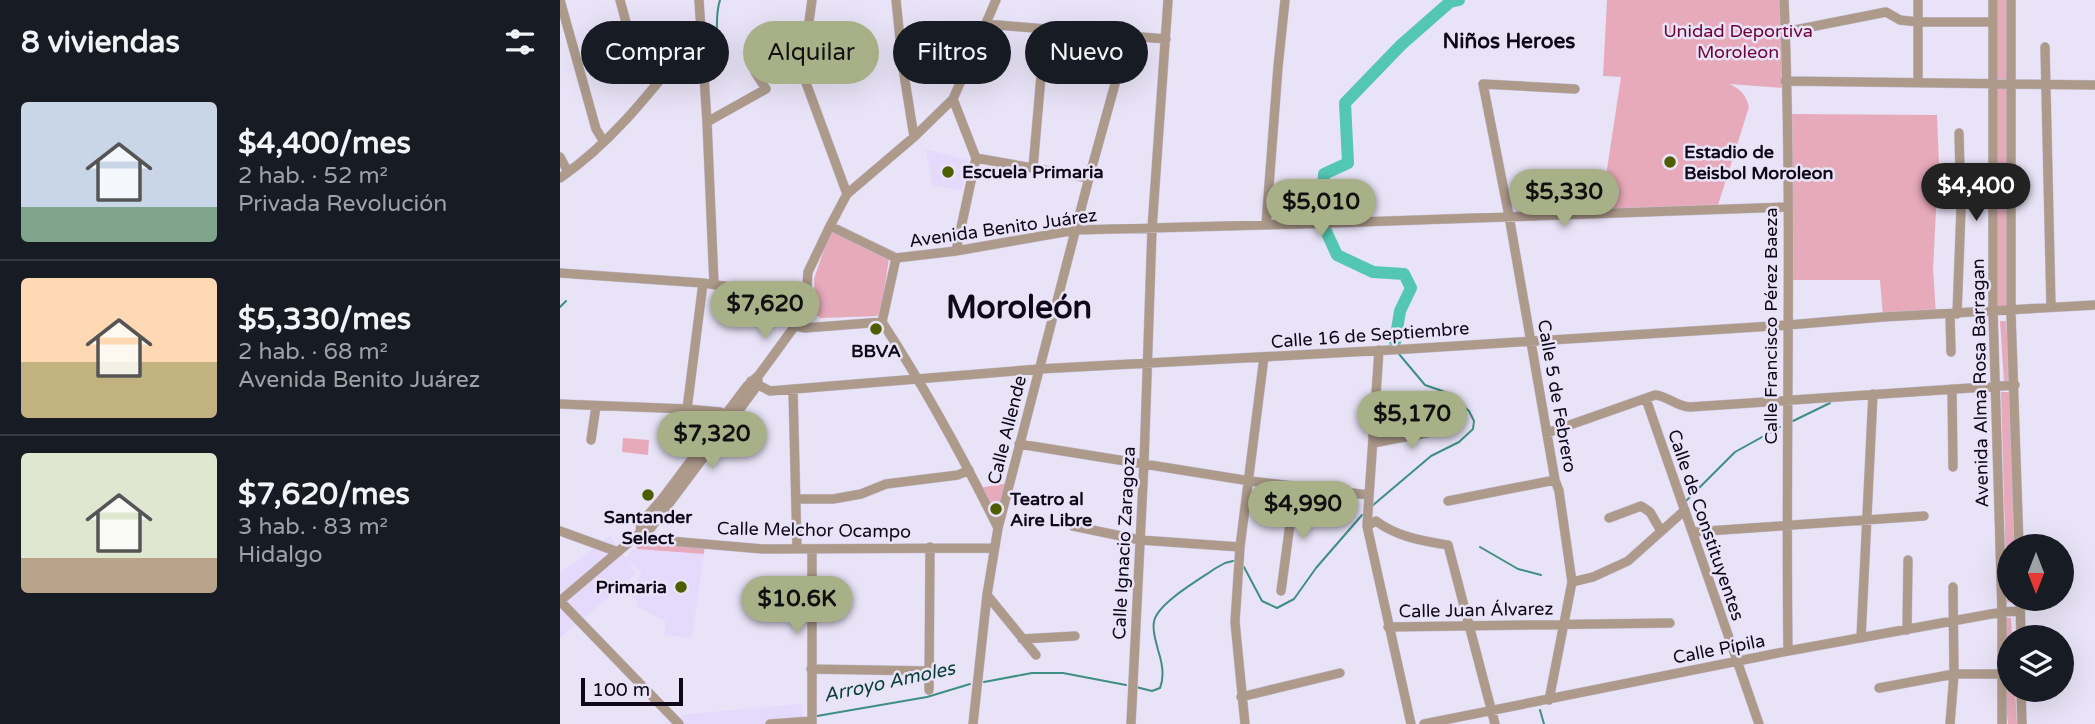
<!DOCTYPE html>
<html lang="es">
<meta charset="utf-8">
<style>
:root{--surface:#171b24;--page:#20242c;--text:#f1f3f6;--muted:#9ea1a6;--line:#363941;--accent:#a8b087}
body{margin:0;font-family:"Varela Round",sans-serif;background:var(--page);color:var(--text);height:100vh;display:flex;flex-direction:column;font-size:26px;white-space:nowrap}
*{box-sizing:border-box;margin:0}
p{font-size:23px;color:var(--muted)}
.icon{flex:none;width:38px;height:38px;fill:none;stroke:currentColor;stroke-width:2;stroke-linecap:round;stroke-linejoin:round}
.map{position:relative;flex:1;overflow:hidden}
.side{display:flex;flex-direction:column;background:var(--surface);width:560px}
.side>*{flex:none}
.banner{position:absolute;left:21px;top:21px;width:665px;height:63px;display:flex;gap:14px}
.needle{width:46px;rotate:180deg}
.fabs{position:absolute;left:1437px;top:534px;display:grid;gap:14px}
.fabs a{display:grid;place-items:center;width:77px;height:77px;border-radius:50%;background:var(--surface);box-shadow:0 7px 28px #0002;font-size:35px}
.scale{position:absolute;left:21px;bottom:18px;width:102px;box-sizing:border-box;padding-left:7px;border:4px solid #0e0818;border-top:0;font-size:19px;line-height:24px;white-space:nowrap;color:#0e0818;-webkit-text-stroke:5px #e9e3f7;paint-order:stroke}
.price{position:absolute;translate:-50% -60px;padding:0 16px;border-radius:24px;background:var(--accent);color:#111;font-size:23px;line-height:46px;filter:drop-shadow(0 2px 4px #0008)}
.price::after{content:'';position:absolute;left:50%;top:42px;width:21px;height:16px;margin-left:-10px;background:inherit;clip-path:polygon(0 0,100% 0,50% 100%)}
.price.active{background:#222;color:#fff}
ul{padding:0;list-style:none}
li{display:flex;align-items:center;gap:21px;height:175px;padding:0 21px}
li+li{border-top:2px solid var(--line)}
li span{display:grid;place-items:center;flex:none;width:196px;height:140px;border-radius:7px;color:#555}
li>.icon{margin-inline-start:auto}
span .icon{width:84px;height:84px;fill:#fffc;stroke-width:1}
li b{font-size:30px}
h2{display:flex;justify-content:space-between;align-items:center;height:84px;padding:0 21px;font-size:30px}
.chip{padding:0 24px;border-radius:32px;background:var(--surface);box-shadow:0 7px 28px #0002;font-size:24px;line-height:63px}
.chip.active{background:var(--accent);color:#111}
main{display:flex;flex:1;min-height:0}
.map>svg:first-child{display:block}
.built{fill:#e5dafc}
.green{fill:#e7aabb}
.lines{fill:none;stroke-linecap:round;stroke-linejoin:round}
.stream{stroke:#3f8e84;stroke-width:2}
.river{stroke:#54c7b3;stroke-width:12}
.minor-casing{stroke:#c6c0d3;stroke-width:10}
.minor{stroke:#ad9a8b;stroke-width:9}
.poi-dot{fill:#4e5d00;stroke:#e9e3f7;stroke-width:2.5}
.labels{text-anchor:middle;stroke-width:5;stroke-linejoin:round;paint-order:stroke}
.park-label{font-size:18px;fill:#6c0336;stroke:#e9e3f7}
.poi-label{font-size:18px;font-weight:bold;fill:#0e0818;stroke:#e9e3f7;text-anchor:start}
.street-label{font-size:18px;fill:#0e0818;stroke:#e9e3f7}
.water-label{font-size:19px;font-style:italic;fill:#083e36;stroke:#e9e3f7}
.quarter-label{font-size:21px;font-weight:bold;fill:#0e0818;stroke:#e9e3f7}
.town-label{font-size:32px;font-weight:bold;fill:#0e0818;stroke:#e9e3f7}
</style>
<main>
<section class="side">
<h2>8 viviendas<svg class="icon" aria-label="filters" viewBox="0 0 24 24"><path d="M4 7h16M4 17h16"/><circle cx="9" cy="7" r="2"/><circle cx="15" cy="17" r="2"/></svg></h2>
<ul>
<li><span style="background:linear-gradient(#c9d6e8 75%,#7fa58c 0)"><svg class="icon" aria-label="home" viewBox="0 0 24 24"><path d="M3 11l9-7 9 7M6 9v11h12V9"/></svg></span><div><b>$4,400/mes</b><p>2 hab. · 52 m²</p><p>Privada Revolución</p></div></li>
<li><span style="background:linear-gradient(#ffd9b3 60%,#c2b280 0)"><svg class="icon" aria-label="home" viewBox="0 0 24 24"><path d="M3 11l9-7 9 7M6 9v11h12V9"/></svg></span><div><b>$5,330/mes</b><p>2 hab. · 68 m²</p><p>Avenida Benito Juárez</p></div></li>
<li><span style="background:linear-gradient(#dfe7d0 75%,#b9a48a 0)"><svg class="icon" aria-label="home" viewBox="0 0 24 24"><path d="M3 11l9-7 9 7M6 9v11h12V9"/></svg></span><div><b>$7,620/mes</b><p>3 hab. · 83 m²</p><p>Hidalgo</p></div></li>
</ul>
</section>
<div class="map">
<svg width="1535" height="724" viewBox="0 0 1535 724">
<rect width="100%" height="100%" fill="#e9e3f7"/>
<!-- built -->
<path class="built" d="M366,149L408,160L402,191L372,185Z
M50,536L66,558L73,549L144,554L132,638L105,635V621L76,606L78,602L66,591L82,574L68,560L76,574L0,638V573Z
M242,704L243,724H105L129,714Z"/>
<!-- green -->
<path class="green" d="M1047,0H1221L1222,88L1169,84C1179,88 1186,94 1189,107L1158,205L1041,209L1061,77L1043,76Z
M1433,0H1451V310H1433Z
M1226,114L1377,115L1380,190L1376,210L1373,269L1376,315L1323,317L1320,280H1227Z
M274,232L329,258L321,312L317,316L261,318L256,315L254,279L269,235Z
M1440,321H1446C1447,342 1451,361 1450,382H1444Z
M1441,392H1451L1454,546H1449V598L1455,599V603L1447,602Z
M63,438L89,440L88,455L62,452Z
M449,483L438,528L418,488Z
M74,538L145,544L144,554L77,549Z
M1444,618H1451L1452,637H1449V690H1455L1457,724H1448L1446,707Z"/>
<g class="lines">
<!-- stream -->
<path class="stream" d="M152,68C163,46 152,24 160,0
M0,307L6,301
M1233,421L1270,403
M1126,501L1175,452L1220,427
M812,506L871,456L899,442L913,429L914,421L909,411L888,393L865,385L839,354
M920,547L958,569L981,575
M684,567L702,601L717,608L734,599L756,568L802,515
M424,682L472,673H503L566,685
M576,687L592,691L600,688C605,676 602,662 598,650C596,641 592,631 594,622C596,604 640,579 656,568L665,563L673,561
M980,710L984,724
M257,716L367,697L410,684"/>
<!-- river -->
<path class="river" d="M762,214L764,174L788,163L785,103L841,45L890,2L899,0
M765,229L777,255L813,272L844,274L851,288L840,311L835,342"/>
<defs>
<path id="minor" d="M0,0L36,129L44,142
M60,0L67,26
M139,0L147,122L154,284
M252,0L242,72L287,194
M336,0L343,68L354,137
M1224,0C1233,217 1225,434 1228,651
M1358,0V82
M1433,0V310L1442,612V724
M1451,0V314L1459,546
M426,24L606,39
M1225,32L1326,12L1340,20L1358,22H1433
M1485,47L1491,307
M1225,81L1535,85
M393,99L416,158L396,251
M147,122L206,89L195,72
M0,157L8,172
M416,158L529,178
M473,168L485,30
M0,178C57,139 98,82 141,29
M706,225L718,67L725,0
M270,226L336,258
M336,258L396,251L516,230L742,224L1227,207
M0,273L143,283L246,298
M1390,314L1391,352
M1397,314L1401,210L1399,133
M322,322C365,388 403,457 438,528
M322,322L336,258
M236,326L245,328L322,322
M819,350L807,526L851,724
M191,381L210,391L479,369L848,349L1228,325L1323,317L1535,305
M233,389L237,549
M1392,389L1393,467
M1086,399L1199,724
M0,404L127,409L160,412L168,416
M127,409L143,283
M987,433L1095,395C1108,396 1117,407 1130,407L1455,385
M31,440L36,406
M813,443L887,429
M459,444L690,481L809,495
M236,499H273L301,494L326,484L398,475L409,470
M888,501L995,480
M1049,518L1081,506L1090,512L1101,531
M513,526L580,540L680,547
M807,526L816,521C837,537 863,541 888,545L935,724
M0,531L58,552
M1133,532L1364,516
M80,533L81,523L102,499L187,386L199,375L245,312L248,272L270,226L287,194L354,137L393,99L436,0
M74,538L203,549L434,548
M252,549V724
M1012,582L1033,577L1068,561L1125,510
M721,591L735,487
M427,595L476,655
M1460,598L1461,637
M0,601L80,533L90,529L194,390L198,380
M0,601L119,724
M828,627L1110,623
M1347,630L1348,560
M1301,638L1313,394
M462,639L515,636
M251,669L369,671
M1319,688L1394,674H1442
M369,690L370,547
M1461,690L1462,724
M681,697L780,673
M989,700L1012,582L999,491L995,480L949,216L923,84L1015,89
M210,724L252,721
M413,724L427,595L438,528L529,178L568,37
M571,724L584,463L592,229L608,0
M685,724L675,622L680,547L704,357
M864,724L1228,651L1442,612L1460,611
M1390,724L1394,674L1393,587"/>
</defs>
<!-- minor casing -->
<use href="#minor" class="minor-casing"/>
<!-- minor -->
<use href="#minor" class="minor"/>
</g>
<!-- markers -->
<g class="poi-dot">
<circle cx="1110" cy="162" r="7"/>
<circle cx="388" cy="172" r="7"/>
<circle cx="316" cy="329" r="7"/>
<circle cx="88" cy="495" r="7"/>
<circle cx="436" cy="509" r="7"/>
<circle cx="121" cy="587" r="7"/>
</g>
<g class="labels">
<!-- park labels -->
<g class="park-label">
<text x="1178" y="37">Unidad Deportiva<tspan x="1178" dy="21">Moroleon</tspan></text>
</g>
<!-- poi labels -->
<g class="poi-label">
<text x="1124" y="158">Estadio de<tspan x="1124" dy="21">Beisbol Moroleon</tspan></text>
<text x="402" y="178">Escuela Primaria</text>
<text x="316" y="357" text-anchor="middle">BBVA</text>
<text x="450" y="505">Teatro al<tspan x="450" dy="21">Aire Libre</tspan></text>
<text x="88" y="523" text-anchor="middle">Santander<tspan x="88" dy="21">Select</tspan></text>
<text x="107" y="593" text-anchor="end">Primaria</text>
</g>
<!-- street labels -->
<g class="street-label">
<text transform="translate(443 228) rotate(-8)" y="6">Avenida Benito Juárez</text>
<text transform="translate(1211 326) rotate(-90)" y="6">Calle Francisco Pérez Baeza</text>
<text transform="translate(810 335) rotate(-4)" y="6">Calle 16 de Septiembre</text>
<text transform="translate(1420 383) rotate(-91)" y="6">Avenida Alma Rosa Barragan</text>
<text transform="translate(997 396) rotate(80)" y="6">Calle 5 de Febrero</text>
<text transform="translate(447 430) rotate(-76)" y="6">Calle Allende</text>
<text transform="translate(1146 525) rotate(71)" y="6">Calle de Constituyentes</text>
<text transform="translate(254 530) rotate(1)" y="6">Calle Melchor Ocampo</text>
<text transform="translate(564 543) rotate(-87)" y="6">Calle Ignacio Zaragoza</text>
<text transform="translate(916 610) rotate(-1)" y="6">Calle Juan Álvarez</text>
<text transform="translate(1159 649) rotate(-11)" y="6">Calle Pípila</text>
</g>
<!-- water labels -->
<g class="water-label">
<text transform="translate(329 681) rotate(-12)" y="7">Arroyo Amoles</text>
</g>
<!-- quarter labels -->
<g class="quarter-label">
<text x="949" y="48">Niños Heroes</text>
</g>
<!-- town labels -->
<g class="town-label">
<text x="459" y="318">Moroleón</text>
</g>
</g>
</svg>
<div class="fabs">
<a><svg class="needle" viewBox="-14 -14 28 28"><path d="M0-13l5 13h-10z" fill="#e53935"/><path d="M0 13l5-13h-10z" fill="#9ea1a6"/></svg></a>
<a><svg class="icon" aria-label="layers" viewBox="0 0 24 24"><path d="M12 4l9 5-9 5-9-5zM3 14l9 5 9-5"/></svg></a>
</div>
<div class="scale">100 m</div>
<b class="price active" style="left:1416px;top:223px">$4,400</b>
<b class="price" style="left:1004px;top:229px">$5,330</b>
<b class="price" style="left:761px;top:239px">$5,010</b>
<b class="price" style="left:205px;top:341px">$7,620</b>
<b class="price" style="left:852px;top:451px">$5,170</b>
<b class="price" style="left:152px;top:471px">$7,320</b>
<b class="price" style="left:743px;top:541px">$4,990</b>
<b class="price" style="left:237px;top:636px">$10.6K</b>
<div class="banner">
<a class="chip">Comprar</a>
<a class="chip active">Alquilar</a>
<a class="chip">Filtros</a>
<a class="chip">Nuevo</a>
</div>
</div>
</main>
